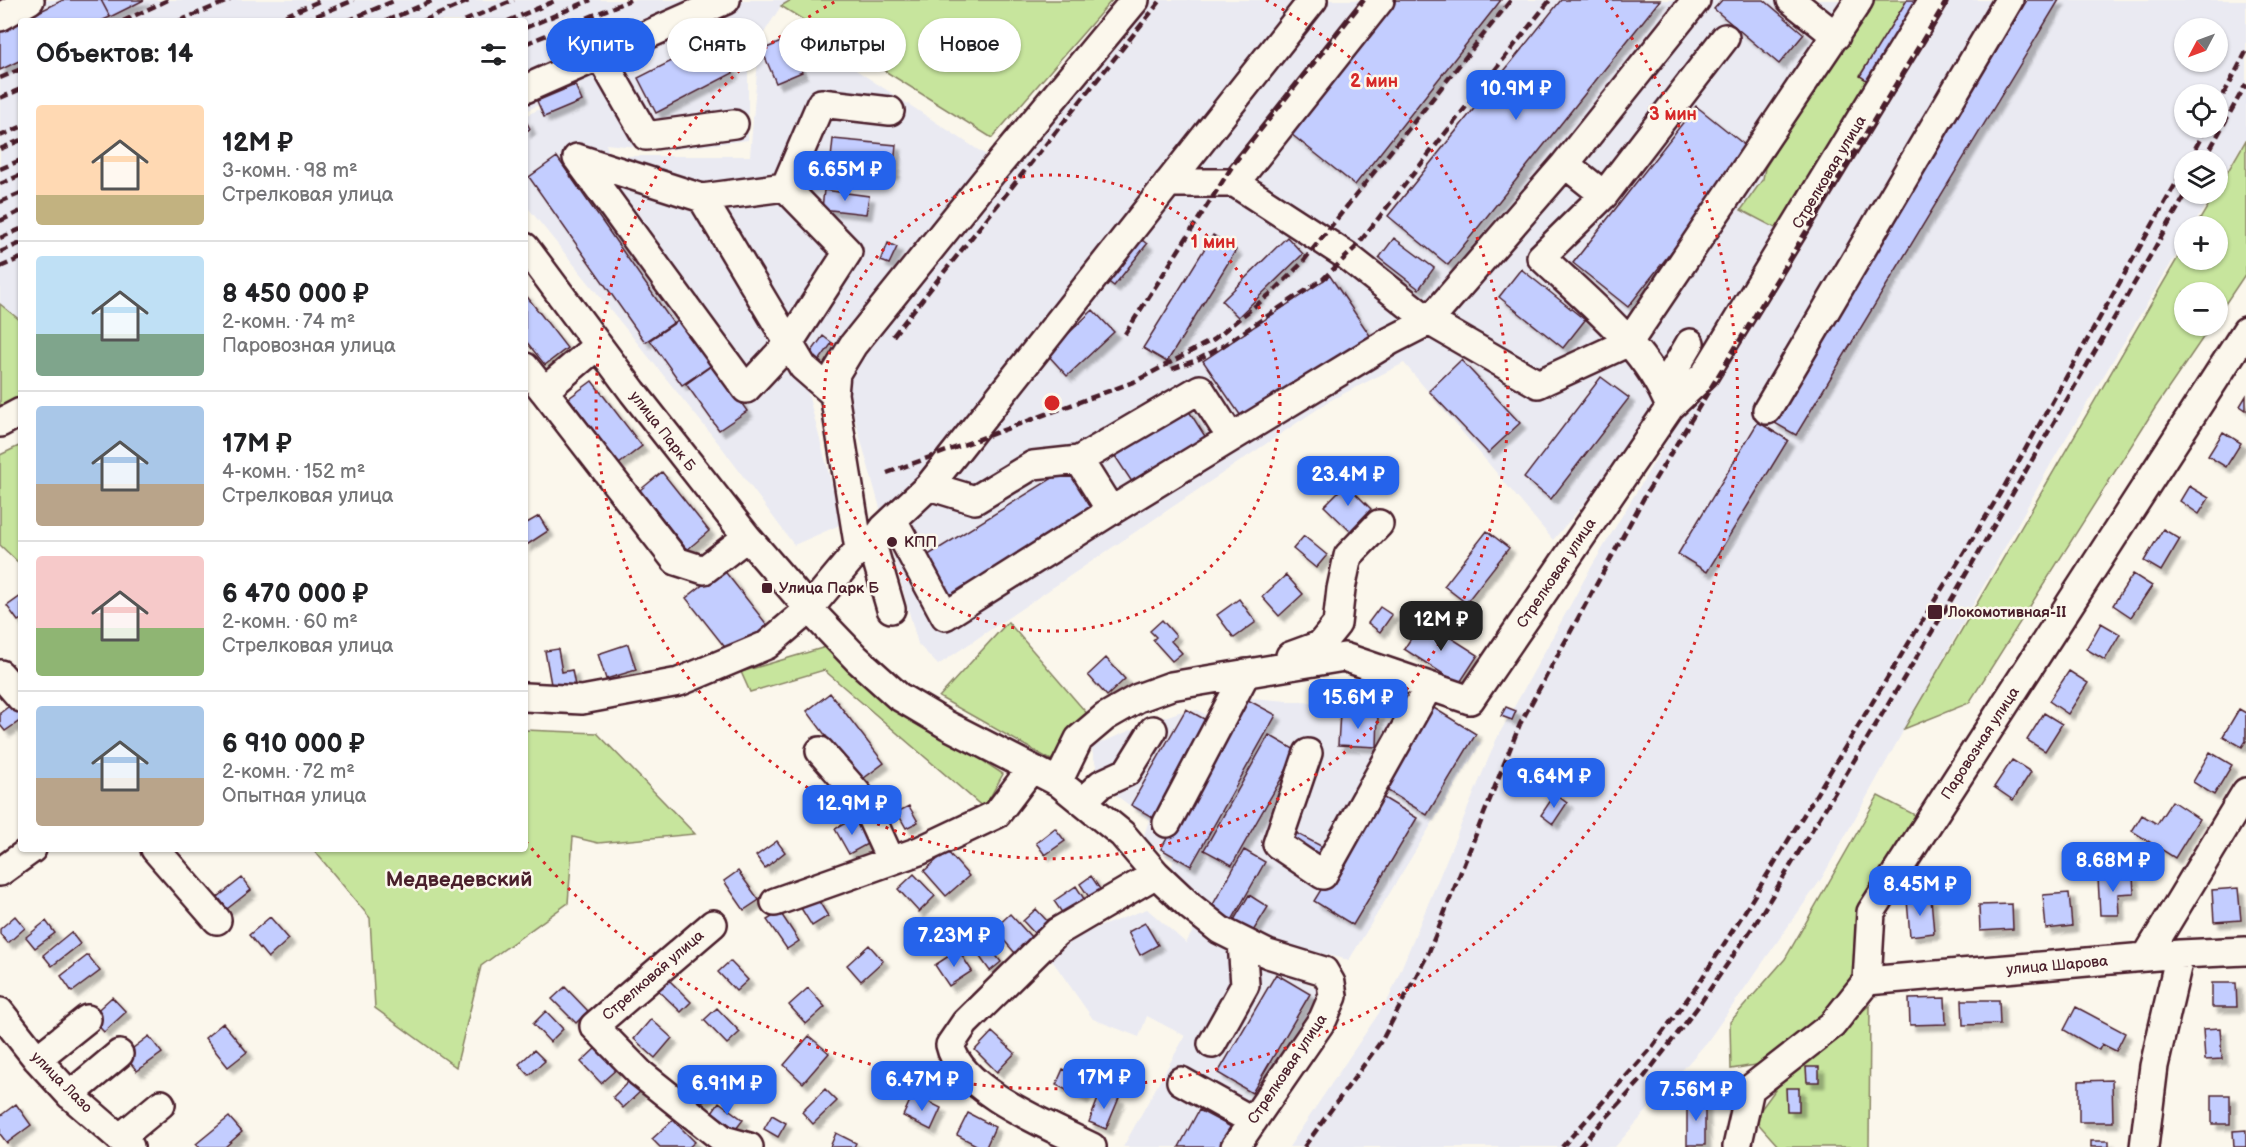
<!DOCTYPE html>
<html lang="ru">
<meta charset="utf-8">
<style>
:root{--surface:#fff;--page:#f2f2f2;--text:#202124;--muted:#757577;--line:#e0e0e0;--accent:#2563eb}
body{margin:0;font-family:"Balsamiq Sans",sans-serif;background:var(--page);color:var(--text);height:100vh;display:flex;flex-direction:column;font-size:22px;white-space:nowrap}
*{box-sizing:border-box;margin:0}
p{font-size:20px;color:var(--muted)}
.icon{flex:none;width:33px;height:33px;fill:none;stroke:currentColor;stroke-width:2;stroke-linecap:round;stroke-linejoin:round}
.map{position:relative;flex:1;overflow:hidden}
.panel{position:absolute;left:18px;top:18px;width:510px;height:834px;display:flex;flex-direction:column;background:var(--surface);border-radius:6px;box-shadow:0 2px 4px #0004}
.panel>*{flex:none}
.top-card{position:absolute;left:546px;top:18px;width:570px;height:54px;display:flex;gap:12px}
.needle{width:39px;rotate:229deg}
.tools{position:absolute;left:2174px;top:18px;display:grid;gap:12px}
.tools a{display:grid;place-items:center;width:54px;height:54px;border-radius:50%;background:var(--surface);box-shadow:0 2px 4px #0004;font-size:30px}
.price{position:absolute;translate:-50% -51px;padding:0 14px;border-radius:12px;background:var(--accent);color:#fff;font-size:20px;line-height:39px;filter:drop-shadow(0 2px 3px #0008)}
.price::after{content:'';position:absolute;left:50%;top:36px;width:18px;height:14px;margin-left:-9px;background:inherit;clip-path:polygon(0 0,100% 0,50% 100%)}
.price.active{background:#222;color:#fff}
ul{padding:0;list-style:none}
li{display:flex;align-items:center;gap:18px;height:150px;padding:0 18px}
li+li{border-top:2px solid var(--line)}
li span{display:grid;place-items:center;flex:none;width:168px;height:120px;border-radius:6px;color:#555}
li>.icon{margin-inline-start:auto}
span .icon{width:72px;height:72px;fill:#fffc;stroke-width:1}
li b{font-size:26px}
h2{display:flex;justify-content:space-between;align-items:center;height:72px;padding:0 18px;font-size:26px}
.pill{padding:0 21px;border-radius:27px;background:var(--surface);box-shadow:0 2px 4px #0004;font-size:21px;line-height:54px}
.pill.active{background:var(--accent);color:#fff}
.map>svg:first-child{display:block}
.built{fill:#eaeaf2;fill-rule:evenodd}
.green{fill:#c7e59d;stroke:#888264;stroke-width:1.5}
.building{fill:#c3cdff;stroke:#4a1f2b;stroke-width:1.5;filter:url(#shadow)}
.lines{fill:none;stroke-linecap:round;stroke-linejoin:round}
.minor-casing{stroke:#4a1f2b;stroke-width:32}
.minor{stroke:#fbf7ec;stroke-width:27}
.rail{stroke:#4a1f2b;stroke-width:4.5;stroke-dasharray:9 4.5;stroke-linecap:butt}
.ring{fill:none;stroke:#d62828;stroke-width:3;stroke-dasharray:3 6}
.poi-dot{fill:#4a1f2b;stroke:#fbf7ec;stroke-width:2}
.labels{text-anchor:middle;stroke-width:5;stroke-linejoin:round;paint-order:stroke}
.street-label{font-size:15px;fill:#4a1f2b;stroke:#fbf7ec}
.poi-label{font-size:15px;font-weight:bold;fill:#4a1f2b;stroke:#fbf7ec;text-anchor:start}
.district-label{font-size:21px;font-weight:bold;fill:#4a1f2b;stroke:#fbf7ec}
.centre{fill:#d62828;stroke:#fbf7ec;stroke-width:3}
.ring-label{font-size:18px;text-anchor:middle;font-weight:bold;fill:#d62828;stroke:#fbf7ec;stroke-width:5;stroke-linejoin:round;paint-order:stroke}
</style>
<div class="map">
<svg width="2246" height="1147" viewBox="0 0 2246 1147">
<defs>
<filter id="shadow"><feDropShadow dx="5.5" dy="5.5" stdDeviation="1.5" flood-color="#0004"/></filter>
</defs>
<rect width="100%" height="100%" fill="#fbf7ec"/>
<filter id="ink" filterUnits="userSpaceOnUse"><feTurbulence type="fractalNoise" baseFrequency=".0167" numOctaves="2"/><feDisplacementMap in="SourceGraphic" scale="12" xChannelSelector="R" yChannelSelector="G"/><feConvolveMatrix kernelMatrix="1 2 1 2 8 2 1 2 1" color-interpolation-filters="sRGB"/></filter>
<g filter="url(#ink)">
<!-- built -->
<path class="built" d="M0,0H793L781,6L748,58V140L666,150L606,144L610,156H750L759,48L801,34L986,155L821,362L807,390L842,524L794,545L723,449L525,204V116L580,90L579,88L525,111V21H21V382L0,392Z
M1149,0H2246V138L2217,187V160H2184V194H2213L2193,226H2184V242L2053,460L1822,878L1707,1042L1615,1147H1289L1389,998L1497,738L1589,571L1735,327L1553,540L1404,363L1331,400L938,665L918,644L846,387L859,355ZM2184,28H2217V62H2184ZM2184,94H2217V128H2184Z
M1239,697L1428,712L1481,743L1349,960L1269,941L1217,912L1171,877L1173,861L1143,838L1149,820L1101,784L1091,747L1145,724L1179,712L1198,710L1221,724Z
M1147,909L1186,943L1198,922L1327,994L1231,1147H1123L1185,1036L1147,1016L1139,1037L1093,1019L1049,956L1091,930Z"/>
<!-- green -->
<path class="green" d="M791,0H1112L992,138L781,6Z
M1870,0H1907L1860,75L1869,81L1783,232L1741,210L1763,179L1765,168Z
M2246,140V273L2217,316V292H2184V326H2211L2155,408L1969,703L1904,729L2184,247V260H2217V226H2196L2215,194H2217V190Z
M0,304L21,321V407L0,419Z
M21,445V565L0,545V455Z
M1008,622L1090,717L1051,760L939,697Z
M829,646L905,710L1003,774L984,808L824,670L750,692L741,672Z
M525,730L597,733L695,834L598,843L573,837L568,903L481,966L456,1067L375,1008L370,918L313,849H525Z
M1878,796L1921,818L1847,995L1761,1064L1731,1069L1730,1022L1785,959Z
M1870,1005L1869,1147H1779L1754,1119L1794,1064Z"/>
<!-- building -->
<path class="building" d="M63,0H101L110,17L101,21H21V60L0,70V31Z
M101,0H144L110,17Z
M1388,0H1501L1355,185L1286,130Z
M1561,0H1660L1448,265L1388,216Z
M1722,0H1764L1804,34L1779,64L1714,9Z
M1907,0H1926L1874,85L1860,76Z
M2027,0H2059L1796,435L1773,422Z
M715,39L733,73L656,113L638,78Z
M788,39L802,72L776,83L762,50Z
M575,85L582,101L544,117L537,101Z
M1696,106L1751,150L1628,307L1573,263Z
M525,119L530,129L525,132Z
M833,139L896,145L893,174L830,168Z
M557,157L673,323L645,342L529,177Z
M824,190L869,196L866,214L822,209Z
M1136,235L1147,244L1114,286L1102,277Z
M1213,235L1236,250L1167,362L1143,348Z
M1287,237L1303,254L1238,317L1222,301Z
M1394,238L1434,268L1419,289L1379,258Z
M888,243L897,247L889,264L881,261Z
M1521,269L1585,320L1563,348L1499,297Z
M1330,276L1371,337L1245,422L1203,361Z
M525,294L567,348L545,365L525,340Z
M1093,310L1114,332L1067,376L1047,354Z
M681,319L713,364L682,385L650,340Z
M823,336L832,343L819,361L810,354Z
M1461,360L1520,423L1488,453L1429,391Z
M714,364L747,411L719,430L686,384Z
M1601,377L1629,398L1551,499L1524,478Z
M592,381L642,446L619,464L569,398Z
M2246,396V410L2240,406Z
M1185,405L1210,444L1138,491L1113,453Z
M1758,422L1788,440L1707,572L1678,554Z
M2223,432L2241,443L2226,467L2208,456Z
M1072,466L1099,510L952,601L925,557Z
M662,472L709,531L687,550L640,490Z
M1346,484L1371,509L1350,531L1324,506Z
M2189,486L2209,498L2199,514L2180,501Z
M539,516L548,531L525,546V524Z
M2163,529L2180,539L2161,571L2144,561Z
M1487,531L1509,548L1466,603L1444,586Z
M1304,536L1327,555L1316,568L1293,549Z
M723,569L768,626L731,655L686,598Z
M2133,574L2152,586L2131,617L2113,605Z
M1286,575L1303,594L1279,616L1262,597Z
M21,596V619L18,621L7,606Z
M1239,599L1256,622L1234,638L1217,615Z
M1380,607L1392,615L1380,632L1368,623Z
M1162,620L1176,636L1171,641L1182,653L1172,661L1153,640L1156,637L1150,631Z
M1423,620L1478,655L1459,684L1404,649Z
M2101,623L2120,634L2105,660L2086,649Z
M628,644L636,670L606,679L598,654Z
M558,649L562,672L572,670L575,686L552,690L545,651Z
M1106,658L1125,679L1107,696L1088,675Z
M2069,671L2088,683L2068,714L2049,701Z
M830,693L884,763L860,781L807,711Z
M1246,699L1276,715L1191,866L1161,849Z
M16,701L21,708V720L5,731L0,725V713Z
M1429,705L1476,734L1427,815L1380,786Z
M1506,707L1516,711L1512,720L1501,716Z
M1186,709L1215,725L1159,821L1131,805Z
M2239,709L2246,713V741L2242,747L2223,736Z
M1340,712L1378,714L1377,747L1338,745Z
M2044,713L2062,724L2045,751L2027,740Z
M1269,735L1297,751L1232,865L1204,850Z
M2210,752L2232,765L2214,795L2193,782Z
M2012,760L2031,772L2013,800L1994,787Z
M1555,794L1567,803L1553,824L1541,815Z
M1379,795L1417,818L1353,925L1314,901Z
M2172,801L2199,819L2175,858L2132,831L2142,815L2157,824Z
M909,806L918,822L906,828L897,812Z
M854,818L869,843L849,854L835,829Z
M1055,828L1065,841L1045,855L1036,843Z
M1294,832L1323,847L1316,860L1287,844Z
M777,841L785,852L765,868L756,856Z
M1244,850L1265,862L1232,920L1211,908Z
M947,851L969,876L946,896L924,871Z
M738,871L759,900L744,910L724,881Z
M914,874L935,896L919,912L898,889Z
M1091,876L1102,892L1091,900L1080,884Z
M2133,876L2134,893L2118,894L2119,915H2100L2098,878Z
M242,878L251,890L227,909L218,897Z
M1076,886L1086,902L1065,917L1054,901Z
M2238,888L2241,920L2214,922L2212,890Z
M812,890L828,916L812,926L796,900Z
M2069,893L2072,926L2046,929L2043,895Z
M1249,895L1268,907L1250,936L1231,925Z
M1931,898L1934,933L1910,936L1907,900Z
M2012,904L2013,929L1980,931L1979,905Z
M1036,909L1049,923L1036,935L1023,921Z
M780,912L799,941L787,949L767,920Z
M1010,914L1032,938L1015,953L994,929Z
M15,916L25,928L8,943L0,934V929Z
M270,917L289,939L268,958L249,935Z
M46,921L55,933L35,948L26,937Z
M1145,923L1158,945L1140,955L1128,932Z
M71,932L80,944L52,966L43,955Z
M869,945L883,961L861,981L847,965Z
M988,945L1001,962L990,971L977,953Z
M958,950L972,971L949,986L935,965Z
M88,955L100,971L72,992L61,976Z
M730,961L748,980L736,991L718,972Z
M1276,974L1310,994L1252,1093L1218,1073Z
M668,979L691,1002L681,1012L658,990Z
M2212,983H2236L2237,1007H2212Z
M565,987L588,1011L576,1023L552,999Z
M808,988L825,1007L806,1024L789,1005Z
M112,997L126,1012L104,1032L90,1017Z
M1945,998L1946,1024L1910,1025L1909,999Z
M1962,1000H1999L2000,1024L1963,1025Z
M2076,1007L2125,1033L2116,1051L2102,1044L2099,1050L2064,1030Z
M717,1008L740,1032L727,1044L704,1020Z
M546,1011L563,1029L550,1042L533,1024Z
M651,1019L672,1038L655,1058L634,1039Z
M223,1023L247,1052L228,1067L205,1038Z
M2220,1028L2222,1059L2205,1060L2203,1029Z
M992,1032L1015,1053L997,1072L975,1050Z
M149,1036L162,1053L137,1071L124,1055Z
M809,1036L829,1053L803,1083L784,1065Z
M599,1045L619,1067L601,1083L581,1062Z
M534,1050L545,1061L529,1075L519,1064Z
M1806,1067H1819V1082H1807Z
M1063,1069L1091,1082L1083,1098L1056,1085Z
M696,1076L713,1092L703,1102L687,1086Z
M631,1079L642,1090L623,1108L613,1097Z
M2112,1080L2113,1122H2079V1081Z
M1786,1088H1799V1111H1787Z
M825,1089L837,1101L813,1124L802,1112Z
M1101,1091L1119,1098L1106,1129L1089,1122Z
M913,1094L941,1108L931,1130L903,1116Z
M2212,1095H2230V1124H2212Z
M1687,1100H1705V1145H1687Z
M719,1102L743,1120L736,1129L712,1112Z
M16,1104L31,1125L7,1143L0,1134V1116Z
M1199,1110L1231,1127L1221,1147H1179Z
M968,1113L995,1127L986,1147H980L957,1135Z
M772,1115L786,1123L778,1137L764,1129Z
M229,1117L242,1132L225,1147H199L196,1144Z
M673,1120L695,1142L689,1147H660L652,1139Z
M2246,1130V1147H2234L2233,1131Z
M836,1133L856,1143L854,1147H830Z
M2091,1141H2109V1147H2091Z"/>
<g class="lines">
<defs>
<path id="minor" d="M1380,0L1235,183L1347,256L1429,321L1538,384L1629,342L1859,0
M1791,0L1836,36
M0,17L30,0
M600,56L646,136L734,124
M525,89L726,0
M577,158L746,389L789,343L848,252L785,187L702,198
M577,158L702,198L803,367L834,394
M1565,164L1604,195
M1168,183H1235
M785,187L821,103L890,111
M525,247L633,392L747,537L809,609L857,659L898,696L947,725L1058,782L1122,834L1156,874L1191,907L1220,930L1268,954L1324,971L1331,983L1333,996L1323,1019L1235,1147
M598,345L544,391L676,561L704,570L747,537
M525,367L544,391
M1663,389L1690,343
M1670,407C1646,346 1587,301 1541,257L1604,195L1725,38
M1767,410L2009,0
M0,423L21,412
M1079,460L1111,511
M929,486L975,500L1033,465L1079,460L1200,389L1223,425
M893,520L945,616L1111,511L1390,341L1429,321L1565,164L1696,0
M872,544L891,609
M859,549L872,544L884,528L929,486L1313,0
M1290,656L1320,645L1337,624L1341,589L1348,556L1379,524
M0,674L21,698
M525,697L582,700L679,682L767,645L809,609L859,549L834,394L836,373L853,345L989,176L1135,0
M820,751L863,800L891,861
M1308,753L1277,844L1323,875L1429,686
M1058,782L1079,739L1105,717L1138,698L1171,686L1344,657L1470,700L1670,407L1705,374L1933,0
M1083,801L1101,784L1127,772L1153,730
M1167,823L1246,673
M155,849L217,920
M0,872L32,849
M775,902L919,851L997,814L1031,769
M713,924L594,1026L640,1073L724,1140L749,1147
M2146,957L2246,792
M1867,981L2180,954L2246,951
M0,1012L37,1059L70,1095L130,1147
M1212,1044L1245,985L1242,942
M37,1059L87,1019
M1181,1081L1253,1121
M70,1095L119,1054
M121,1137L161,1104
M1092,1147C1052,1127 960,1091 950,1045L965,1023L1057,932L1156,874
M1737,1147L1750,1089L1832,1025L1867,981L1871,912L2246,331
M2144,1147L2154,1066L2180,954"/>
</defs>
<!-- minor casing -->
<use href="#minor" class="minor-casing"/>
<!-- minor -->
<use href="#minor" class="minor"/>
<!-- rail -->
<path class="rail" d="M123,21L168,0
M179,21L230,0
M273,21L322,0
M304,21L354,0
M347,21L396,0
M386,21L434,0
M423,21L471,0
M464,21L514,0
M508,21L557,0
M525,28L591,0
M525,44L630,0
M0,78L21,69
M0,98L21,89
M2217,107L2246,52
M0,136L21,127
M0,149L21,140
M2189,160L2206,128
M2204,160L2246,84
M0,169L21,160
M0,184L21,175
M0,202L21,193
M0,221L21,211
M0,238L21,229
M0,252L21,243
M0,267L21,258
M1125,334L1235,162L1364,0
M893,336L1161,0
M1172,369L1197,360L1224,345L1323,279L1355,248L1550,0
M887,473L1136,381L1214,339L1275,290L1301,264L1511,0
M1304,1147L1382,1040L1428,954L1520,724L1646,494L1947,0
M1562,1147L1649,1051L1697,986L1742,916L2004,487L2184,169
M1579,1147L1644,1077L1697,1008L1757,921L1947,607L2186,194"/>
</g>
</g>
<!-- distance rings -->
<g class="ring">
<circle cx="1052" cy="403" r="228"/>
<path d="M1266 0A456 456 0 1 1 838 0"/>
<path d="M1606 0A685 685 0 0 1 527 843"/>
</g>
<!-- markers -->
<g class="poi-dot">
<circle cx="892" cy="542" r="6"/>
<rect x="761" y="582" width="12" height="12" rx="3"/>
<rect x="1927" y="604" width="16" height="16" rx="3"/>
</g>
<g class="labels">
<!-- street labels -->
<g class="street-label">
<text transform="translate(1829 172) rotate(-59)" y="5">Стрелковая улица</text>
<text transform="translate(663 431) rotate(52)" y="5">улица Парк Б</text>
<text transform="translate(1556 573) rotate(-56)" y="5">Стрелковая улица</text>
<text transform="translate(1980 743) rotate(-57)" y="5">Паровозная улица</text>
<text transform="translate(2057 965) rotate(-5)" y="5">улица Шарова</text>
<text transform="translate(653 975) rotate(-41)" y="5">Стрелковая улица</text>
<text transform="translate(1287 1069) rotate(-56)" y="5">Стрелковая улица</text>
<text transform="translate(62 1082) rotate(45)" y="5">улица Лазо</text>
</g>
<!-- poi labels -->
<g class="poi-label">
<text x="904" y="547">КПП</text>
<text x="779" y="593">Улица Парк Б</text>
<text x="1948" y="617">Локомотивная-II</text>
</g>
<!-- district labels -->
<g class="district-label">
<text x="459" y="886">Медведевский</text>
</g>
</g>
<circle cx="1052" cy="403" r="9" class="centre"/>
<g class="ring-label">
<text x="1374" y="87">2 мин</text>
<text x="1673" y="120">3 мин</text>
<text x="1213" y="248">1 мин</text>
</g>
</svg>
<div class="tools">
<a><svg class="needle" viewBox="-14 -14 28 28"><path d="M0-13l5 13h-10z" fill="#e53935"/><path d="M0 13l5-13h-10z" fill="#757577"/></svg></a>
<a><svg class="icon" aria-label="locate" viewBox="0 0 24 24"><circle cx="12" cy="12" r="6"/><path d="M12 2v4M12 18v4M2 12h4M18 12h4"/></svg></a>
<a><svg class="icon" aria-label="layers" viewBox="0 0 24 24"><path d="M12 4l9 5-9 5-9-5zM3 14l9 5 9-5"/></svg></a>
<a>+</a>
<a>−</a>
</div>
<b class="price" style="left:1516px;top:121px">10.9M ₽</b>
<b class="price" style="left:845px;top:202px">6.65M ₽</b>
<b class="price" style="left:1348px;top:507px">23.4M ₽</b>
<b class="price active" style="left:1441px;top:652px">12M ₽</b>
<b class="price" style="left:1358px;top:730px">15.6M ₽</b>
<b class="price" style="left:1554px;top:809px">9.64M ₽</b>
<b class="price" style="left:852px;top:836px">12.9M ₽</b>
<b class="price" style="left:2113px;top:893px">8.68M ₽</b>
<b class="price" style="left:1920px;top:917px">8.45M ₽</b>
<b class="price" style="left:954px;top:968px">7.23M ₽</b>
<b class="price" style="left:1104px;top:1110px">17M ₽</b>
<b class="price" style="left:922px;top:1112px">6.47M ₽</b>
<b class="price" style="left:727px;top:1116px">6.91M ₽</b>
<b class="price" style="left:1696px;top:1122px">7.56M ₽</b>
<div class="top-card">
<a class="pill active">Купить</a>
<a class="pill">Снять</a>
<a class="pill">Фильтры</a>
<a class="pill">Новое</a>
</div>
<section class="panel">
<h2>Объектов: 14<svg class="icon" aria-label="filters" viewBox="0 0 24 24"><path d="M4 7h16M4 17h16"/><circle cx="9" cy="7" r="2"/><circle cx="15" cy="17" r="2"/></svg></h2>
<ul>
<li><span style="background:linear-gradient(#ffd9b3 75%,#c2b280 0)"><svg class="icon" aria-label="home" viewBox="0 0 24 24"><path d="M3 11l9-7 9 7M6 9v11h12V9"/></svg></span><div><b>12M ₽</b><p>3-комн. · 98 m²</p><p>Стрелковая улица</p></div></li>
<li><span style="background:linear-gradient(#bfe0f5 65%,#7fa58c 0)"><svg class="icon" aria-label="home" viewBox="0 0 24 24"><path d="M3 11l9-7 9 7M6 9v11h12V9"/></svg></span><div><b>8 450 000 ₽</b><p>2-комн. · 74 m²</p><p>Паровозная улица</p></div></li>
<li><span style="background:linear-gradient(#a9c7e8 65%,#b9a48a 0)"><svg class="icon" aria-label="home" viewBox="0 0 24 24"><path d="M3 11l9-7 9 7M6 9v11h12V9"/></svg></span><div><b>17M ₽</b><p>4-комн. · 152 m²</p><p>Стрелковая улица</p></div></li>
<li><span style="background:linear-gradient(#f6c9c9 60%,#8fb573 0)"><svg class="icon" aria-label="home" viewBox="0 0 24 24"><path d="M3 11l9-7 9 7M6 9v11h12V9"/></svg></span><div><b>6 470 000 ₽</b><p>2-комн. · 60 m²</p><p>Стрелковая улица</p></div></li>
<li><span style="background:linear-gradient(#a9c7e8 60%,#b9a48a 0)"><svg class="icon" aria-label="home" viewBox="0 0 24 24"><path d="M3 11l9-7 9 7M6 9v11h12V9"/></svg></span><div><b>6 910 000 ₽</b><p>2-комн. · 72 m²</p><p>Опытная улица</p></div></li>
</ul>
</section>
</div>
